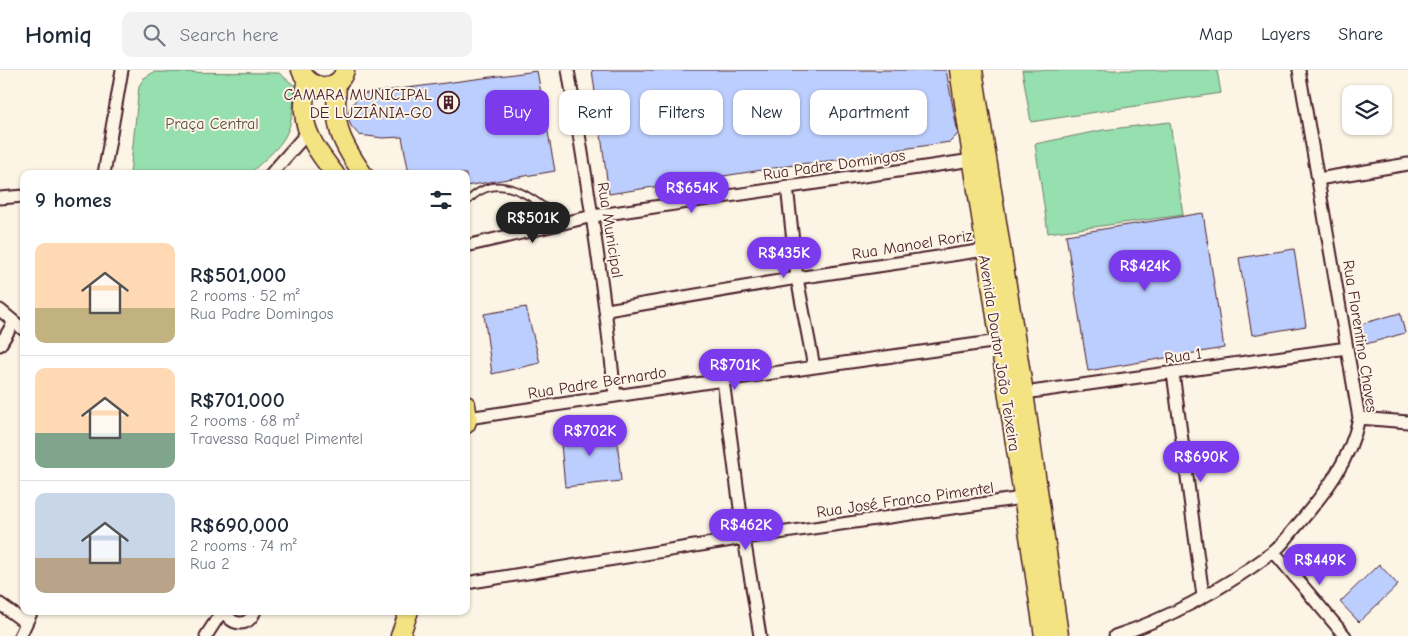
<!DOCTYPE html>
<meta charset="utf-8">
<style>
:root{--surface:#fff;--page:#f2f2f3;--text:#1f2937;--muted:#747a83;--line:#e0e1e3;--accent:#7c3aed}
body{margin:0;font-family:"Comic Neue",sans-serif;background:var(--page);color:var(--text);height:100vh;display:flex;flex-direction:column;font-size:19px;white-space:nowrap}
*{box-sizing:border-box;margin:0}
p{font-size:16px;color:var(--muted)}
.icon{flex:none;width:28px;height:28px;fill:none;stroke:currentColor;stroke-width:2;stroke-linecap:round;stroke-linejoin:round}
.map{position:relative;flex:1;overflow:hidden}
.side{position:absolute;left:20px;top:100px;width:450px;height:445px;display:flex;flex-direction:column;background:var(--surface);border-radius:10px;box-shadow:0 1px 4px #0004}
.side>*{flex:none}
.top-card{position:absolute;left:485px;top:20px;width:475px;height:45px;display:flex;gap:10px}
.fabs{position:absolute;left:1342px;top:15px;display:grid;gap:10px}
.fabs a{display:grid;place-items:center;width:50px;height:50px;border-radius:10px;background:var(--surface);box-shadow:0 1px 4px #0004;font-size:25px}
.price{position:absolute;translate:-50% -42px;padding:0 11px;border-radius:18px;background:var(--accent);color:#fff;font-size:16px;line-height:32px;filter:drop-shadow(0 1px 2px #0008)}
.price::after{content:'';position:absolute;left:50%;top:30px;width:15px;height:11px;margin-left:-8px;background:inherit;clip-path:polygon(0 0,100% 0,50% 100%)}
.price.selected{background:#222;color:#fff}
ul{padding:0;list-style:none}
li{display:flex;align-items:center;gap:15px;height:125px;padding:0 15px}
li+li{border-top:1px solid var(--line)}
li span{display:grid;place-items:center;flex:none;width:140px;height:100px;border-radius:10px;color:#555}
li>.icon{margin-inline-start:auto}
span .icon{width:60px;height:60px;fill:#fffc;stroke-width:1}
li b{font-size:21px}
h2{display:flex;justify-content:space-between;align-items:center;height:60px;padding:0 15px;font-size:21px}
.chip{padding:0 18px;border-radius:10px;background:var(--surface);box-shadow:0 1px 4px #0004;font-size:18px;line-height:45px}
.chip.selected{background:var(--accent);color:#fff}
header{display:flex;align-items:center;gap:30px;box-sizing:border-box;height:70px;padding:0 25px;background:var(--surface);border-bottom:1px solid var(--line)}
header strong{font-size:24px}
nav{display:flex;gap:28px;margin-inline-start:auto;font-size:18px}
.search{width:350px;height:45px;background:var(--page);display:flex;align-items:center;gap:12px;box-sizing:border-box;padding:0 18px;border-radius:10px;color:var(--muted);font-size:19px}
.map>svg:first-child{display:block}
.green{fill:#96dfae;stroke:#707f6c}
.building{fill:#bccefe;stroke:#4a1f2b}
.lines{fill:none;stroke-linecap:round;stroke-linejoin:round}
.service-casing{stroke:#4a1f2b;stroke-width:9}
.minor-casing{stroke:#4a1f2b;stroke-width:15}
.primary-casing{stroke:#4a1f2b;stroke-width:21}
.service{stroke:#fcf5e5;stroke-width:5.5}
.minor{stroke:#fcf5e5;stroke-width:11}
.primary{stroke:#f4e382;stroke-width:18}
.labels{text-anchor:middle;stroke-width:4;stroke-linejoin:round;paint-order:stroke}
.poi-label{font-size:16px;fill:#4a1f2b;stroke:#fcf5e5;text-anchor:end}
.park-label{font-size:16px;fill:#5d4f4c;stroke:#fcf5e5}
.street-label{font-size:16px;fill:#4a1f2b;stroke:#fcf5e5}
</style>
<header>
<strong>Homiq</strong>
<div class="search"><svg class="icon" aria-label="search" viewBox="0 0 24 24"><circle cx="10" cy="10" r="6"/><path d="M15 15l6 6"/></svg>Search here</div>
<nav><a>Map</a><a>Layers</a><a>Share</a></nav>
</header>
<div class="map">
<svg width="1408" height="566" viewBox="0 0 1408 566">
<rect width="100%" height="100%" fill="#fcf5e5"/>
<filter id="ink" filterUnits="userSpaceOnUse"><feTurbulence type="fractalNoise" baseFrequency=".02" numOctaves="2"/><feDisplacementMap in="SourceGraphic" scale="10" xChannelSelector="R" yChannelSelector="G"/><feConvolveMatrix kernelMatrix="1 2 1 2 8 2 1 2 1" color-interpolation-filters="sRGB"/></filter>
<g filter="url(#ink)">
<!-- green -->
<path class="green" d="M1022,0H1217L1221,23L1031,52Z
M154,2L279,3L295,16C291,68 288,69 249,104H130L139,16L144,8Z
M1170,52L1183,145L1048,163L1035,74L1103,60Z"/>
<!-- building -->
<path class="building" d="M592,0H946L958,64L950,72L882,82L881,85L800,94L609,124Z
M537,1L555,101L466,116V104H409L402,67L383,68L359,65L351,56L348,47L350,37L361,24Z
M1203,143L1224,278L1088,301L1066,165Z
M1294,179L1306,256L1252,265L1239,188Z
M526,237L540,293L492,304L484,244Z
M1400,243L1405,263L1366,274L1361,254Z
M616,357L621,411L565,417L560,363Z
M1379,494L1398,515L1359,552L1340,532Z"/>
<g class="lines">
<defs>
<path id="service" d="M466,133C499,95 535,131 565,152"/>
<path id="minor" d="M568,0C587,108 604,216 615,326
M104,104L122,0
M271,104L308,62
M1318,109L1408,94
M787,116L797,208L814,297
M0,128L24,126
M466,176L593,146L979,89
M0,240L24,260
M607,240L797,208L985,180
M0,275L14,252
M1173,303L1203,526
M723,310L744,468L760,566
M1024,323L1347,278
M468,348L723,310L1006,270
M1359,348L1408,352
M1274,482L1345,566
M466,513L744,468L1022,428
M0,534L26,553
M224,541C232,556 248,558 255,541
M20,566L32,541
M206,566L222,541
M1115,566C1170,548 1225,517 1272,483C1281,477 1288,466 1295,458C1324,424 1350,392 1359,348L1299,0"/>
<path id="primary" d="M301,0C308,20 339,23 345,0
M959,0L1044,566
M973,0L1024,323L1059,565
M307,11C306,21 303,32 304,42C305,66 321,86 335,104
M337,12C334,56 338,68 363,104
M466,335L468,348L466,354
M400,566L409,541"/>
</defs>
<!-- service casing -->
<use href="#service" class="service-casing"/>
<!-- minor casing -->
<use href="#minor" class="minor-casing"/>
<!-- primary casing -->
<use href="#primary" class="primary-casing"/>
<!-- service -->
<use href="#service" class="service"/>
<!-- minor -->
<use href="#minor" class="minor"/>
<!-- primary -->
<use href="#primary" class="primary"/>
</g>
</g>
<!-- icons -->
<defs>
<symbol id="building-ring" viewBox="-11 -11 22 22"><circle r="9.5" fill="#fcf5e5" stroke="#4a1f2b" stroke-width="1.5"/><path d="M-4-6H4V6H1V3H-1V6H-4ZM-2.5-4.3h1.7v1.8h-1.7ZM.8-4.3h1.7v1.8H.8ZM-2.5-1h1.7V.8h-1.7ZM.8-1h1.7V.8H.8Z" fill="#4a1f2b"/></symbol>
</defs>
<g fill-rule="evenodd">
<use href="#building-ring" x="436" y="20" width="25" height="25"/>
</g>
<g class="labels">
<!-- poi labels -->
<g class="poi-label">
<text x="432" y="30">CAMARA MUNICIPAL<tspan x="432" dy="18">DE LUZIÂNIA-GO</tspan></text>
</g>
<!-- park labels -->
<g class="park-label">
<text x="212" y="59">Praça Central</text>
</g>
<!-- street labels -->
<g class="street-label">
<text transform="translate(834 94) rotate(-8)" y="6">Rua Padre Domingos</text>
<text transform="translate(611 160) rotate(81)" y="6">Rua Municipal</text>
<text transform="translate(912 174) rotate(-9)" y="6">Rua Manoel Roriz</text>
<text transform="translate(1361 266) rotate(81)" y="6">Rua Florentino Chaves</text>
<text transform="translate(1000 283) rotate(81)" y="6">Avenida Doutor João Teixeira</text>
<text transform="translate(1183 285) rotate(-8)" y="6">Rua 1</text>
<text transform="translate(597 312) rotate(-9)" y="6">Rua Padre Bernardo</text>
<text transform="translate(905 429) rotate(-8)" y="6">Rua José Franco Pimentel</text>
</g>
</g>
</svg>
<div class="fabs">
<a><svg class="icon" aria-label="layers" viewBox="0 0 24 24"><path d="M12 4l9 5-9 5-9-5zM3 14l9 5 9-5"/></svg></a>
</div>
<b class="price" style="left:692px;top:144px">R$654K</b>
<b class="price selected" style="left:533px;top:174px">R$501K</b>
<b class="price" style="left:784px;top:209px">R$435K</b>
<b class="price" style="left:1145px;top:222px">R$424K</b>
<b class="price" style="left:735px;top:321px">R$701K</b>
<b class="price" style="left:590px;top:387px">R$702K</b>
<b class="price" style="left:1201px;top:413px">R$690K</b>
<b class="price" style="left:746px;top:481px">R$462K</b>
<b class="price" style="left:1320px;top:516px">R$449K</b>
<div class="top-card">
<a class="chip selected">Buy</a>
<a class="chip">Rent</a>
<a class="chip">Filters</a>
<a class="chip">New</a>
<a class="chip">Apartment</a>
</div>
<section class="side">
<h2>9 homes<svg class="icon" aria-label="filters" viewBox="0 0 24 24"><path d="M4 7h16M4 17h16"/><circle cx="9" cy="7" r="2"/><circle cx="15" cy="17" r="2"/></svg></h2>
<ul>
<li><span style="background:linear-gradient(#ffd9b3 65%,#c2b280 0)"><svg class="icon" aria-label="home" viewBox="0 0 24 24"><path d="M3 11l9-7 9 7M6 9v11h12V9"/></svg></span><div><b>R$501,000</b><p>2 rooms · 52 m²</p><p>Rua Padre Domingos</p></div></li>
<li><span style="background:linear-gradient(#ffd9b3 65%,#7fa58c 0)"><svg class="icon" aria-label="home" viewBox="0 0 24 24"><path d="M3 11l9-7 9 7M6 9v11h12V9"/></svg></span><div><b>R$701,000</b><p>2 rooms · 68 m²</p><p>Travessa Raquel Pimentel</p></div></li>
<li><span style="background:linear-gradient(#c9d6e8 65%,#b9a48a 0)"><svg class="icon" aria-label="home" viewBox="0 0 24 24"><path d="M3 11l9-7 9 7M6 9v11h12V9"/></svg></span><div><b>R$690,000</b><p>2 rooms · 74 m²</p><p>Rua 2</p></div></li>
</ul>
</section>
</div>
